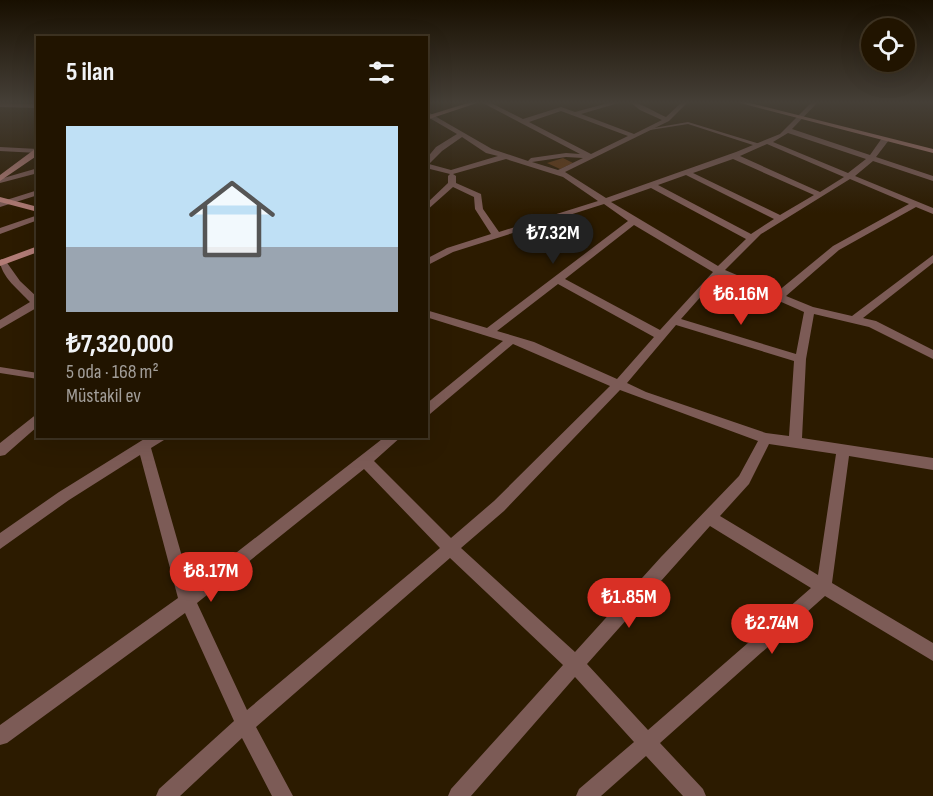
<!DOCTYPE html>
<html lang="tr">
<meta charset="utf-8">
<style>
:root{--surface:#211400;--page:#2d210f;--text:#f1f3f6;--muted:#a29e99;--line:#3e3322;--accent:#d93025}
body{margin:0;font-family:"Sofia Sans Condensed",sans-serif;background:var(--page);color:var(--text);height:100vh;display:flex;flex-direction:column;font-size:22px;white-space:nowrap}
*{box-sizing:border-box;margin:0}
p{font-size:20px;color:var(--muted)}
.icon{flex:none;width:33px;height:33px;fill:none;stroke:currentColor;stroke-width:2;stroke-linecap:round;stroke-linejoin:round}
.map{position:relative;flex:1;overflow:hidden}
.details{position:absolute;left:36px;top:36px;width:392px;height:402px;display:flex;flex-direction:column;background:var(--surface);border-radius:0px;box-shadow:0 6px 24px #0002,0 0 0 2px var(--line)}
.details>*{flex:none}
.controls{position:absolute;left:861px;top:18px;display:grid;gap:12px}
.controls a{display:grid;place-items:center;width:54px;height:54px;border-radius:50%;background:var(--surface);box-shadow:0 6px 24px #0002,0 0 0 2px var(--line);font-size:30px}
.price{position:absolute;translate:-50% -51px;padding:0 14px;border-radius:21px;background:var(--accent);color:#fff;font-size:20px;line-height:39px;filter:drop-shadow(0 2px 3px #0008)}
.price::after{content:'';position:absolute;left:50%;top:36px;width:18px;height:14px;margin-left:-9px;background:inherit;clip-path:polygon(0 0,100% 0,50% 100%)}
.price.current{background:#222;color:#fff}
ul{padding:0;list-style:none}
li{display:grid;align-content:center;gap:12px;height:318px;padding:0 30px}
li span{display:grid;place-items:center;height:186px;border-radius:0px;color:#555}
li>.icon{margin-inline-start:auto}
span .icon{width:108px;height:108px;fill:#fffc;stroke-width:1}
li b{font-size:26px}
h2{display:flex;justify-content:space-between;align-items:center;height:72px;padding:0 30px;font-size:26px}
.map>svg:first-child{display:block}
.building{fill:#653913}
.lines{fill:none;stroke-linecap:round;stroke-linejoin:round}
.lane{fill:#7c5b56;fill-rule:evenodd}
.street{fill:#7c5b56;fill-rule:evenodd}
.secondary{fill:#b27c76;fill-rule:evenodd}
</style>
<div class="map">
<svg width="933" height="796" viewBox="0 0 933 796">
<rect width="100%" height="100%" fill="#2c1b00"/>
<!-- building -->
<path class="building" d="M563,158L573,163L560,169L547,163Z"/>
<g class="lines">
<!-- lane -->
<path class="lane" d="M688,122L760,144V145L756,146L688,124L650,130L648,129Z
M0,367L38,373V379L0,373Z"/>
<!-- street -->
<path class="street" d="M481,102H489L523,119L561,107L575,112L612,102H622L581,114L634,134L662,120L640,110L630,102C640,102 656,113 666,117L682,102H688L669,121L565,172L606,198L736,152L780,134L812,102H818L792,129L870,155L882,138H888L889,140L876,157L933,176V181L873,161L855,176L933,208V214L916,207L839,250L786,296L813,307L852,316L933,255V263L863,318L876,321L933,350V359L869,327L814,314L806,359L802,438L933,458V470L849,456L832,583L933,643V661L825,596L660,743L703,789L706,796H683L646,756L601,796H576L579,789L634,742L575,677L471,796H448L451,789L563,665L450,558L256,727L293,796H272L242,738L180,796H156L159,789L234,721L185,613L7,743L0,745V725L178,598L140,455L69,500L0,549V533L59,492L149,436H166L164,440L151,448L191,588L386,436H402L374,461L451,538L494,501L610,386L513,344L430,414L426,416V404L503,341L426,317V310L487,328L628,221L604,204L453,252L426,266V259L447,248L491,234L475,209L474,197L453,187L426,211V204L448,183V176L450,174L426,168V159L436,147L457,134L426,116V111L492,149L528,161L531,158L566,153L580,154ZM561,111L628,136L591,154L529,122ZM788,133L866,159L848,173L773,142ZM462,137L486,153L498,156L451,170L429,164L442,151ZM767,144L844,177L820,192L740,156ZM566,157L583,158L558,170L532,162ZM506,159L563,177L598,201L499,232L483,209L481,194L456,183V176L453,174ZM733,159L814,195L780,215L693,173ZM686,175L774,219L751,234L658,185ZM850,179L909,204L833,246L777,292L725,270L761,234ZM651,188L746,239L718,266L611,202ZM634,225L713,272L660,330L565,279ZM720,275L804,312L796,354L681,319ZM558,284L654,337L617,379L534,342L497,331ZM676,325L794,361L789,436L766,433L646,392L627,383ZM620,390L758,441L739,476L661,557L575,652L461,548L504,511ZM769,444L836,454L818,575L720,516L749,484ZM364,469L440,548L247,710L197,603ZM710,526L811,588L648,730L587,664Z
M0,103L38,104V108L0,107Z
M0,147L38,149V153L0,151Z
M38,168V173L0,183V179Z
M38,190V195L0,207V202Z
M38,215V220L0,234V228Z
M2,259L5,260L20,281L38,298V307L0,329V320L30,302C20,291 0,276 0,260Z
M38,413V426L5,455L0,456V443Z"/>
<!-- secondary -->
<path class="secondary" d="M471,102H480L426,120V116Z
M736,102H746L933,149V153Z
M35,149H38V155L0,181V175Z
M0,197L38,207V212L0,202Z
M38,246V252L0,266V260Z"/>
</g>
<!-- sky -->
<linearGradient id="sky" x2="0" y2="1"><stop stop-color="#180f00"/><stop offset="0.48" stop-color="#453f37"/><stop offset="1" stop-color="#453f37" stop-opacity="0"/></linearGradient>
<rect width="933" height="213" fill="url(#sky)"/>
</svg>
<div class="controls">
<a><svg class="icon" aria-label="locate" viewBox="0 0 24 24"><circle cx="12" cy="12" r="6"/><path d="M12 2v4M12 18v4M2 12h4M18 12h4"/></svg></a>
</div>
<b class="price current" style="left:553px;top:265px">₺7.32M</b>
<b class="price" style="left:741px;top:326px">₺6.16M</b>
<b class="price" style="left:211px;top:603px">₺8.17M</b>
<b class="price" style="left:629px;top:629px">₺1.85M</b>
<b class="price" style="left:772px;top:655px">₺2.74M</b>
<section class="details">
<h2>5 ilan<svg class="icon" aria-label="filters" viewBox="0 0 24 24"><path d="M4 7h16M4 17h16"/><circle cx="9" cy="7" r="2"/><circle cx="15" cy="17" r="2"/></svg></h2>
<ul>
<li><span style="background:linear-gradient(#bfe0f5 65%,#9aa5b1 0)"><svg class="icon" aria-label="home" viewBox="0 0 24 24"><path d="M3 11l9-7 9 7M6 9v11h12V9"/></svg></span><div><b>₺7,320,000</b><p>5 oda · 168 m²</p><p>Müstakil ev</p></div></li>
</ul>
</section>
</div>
